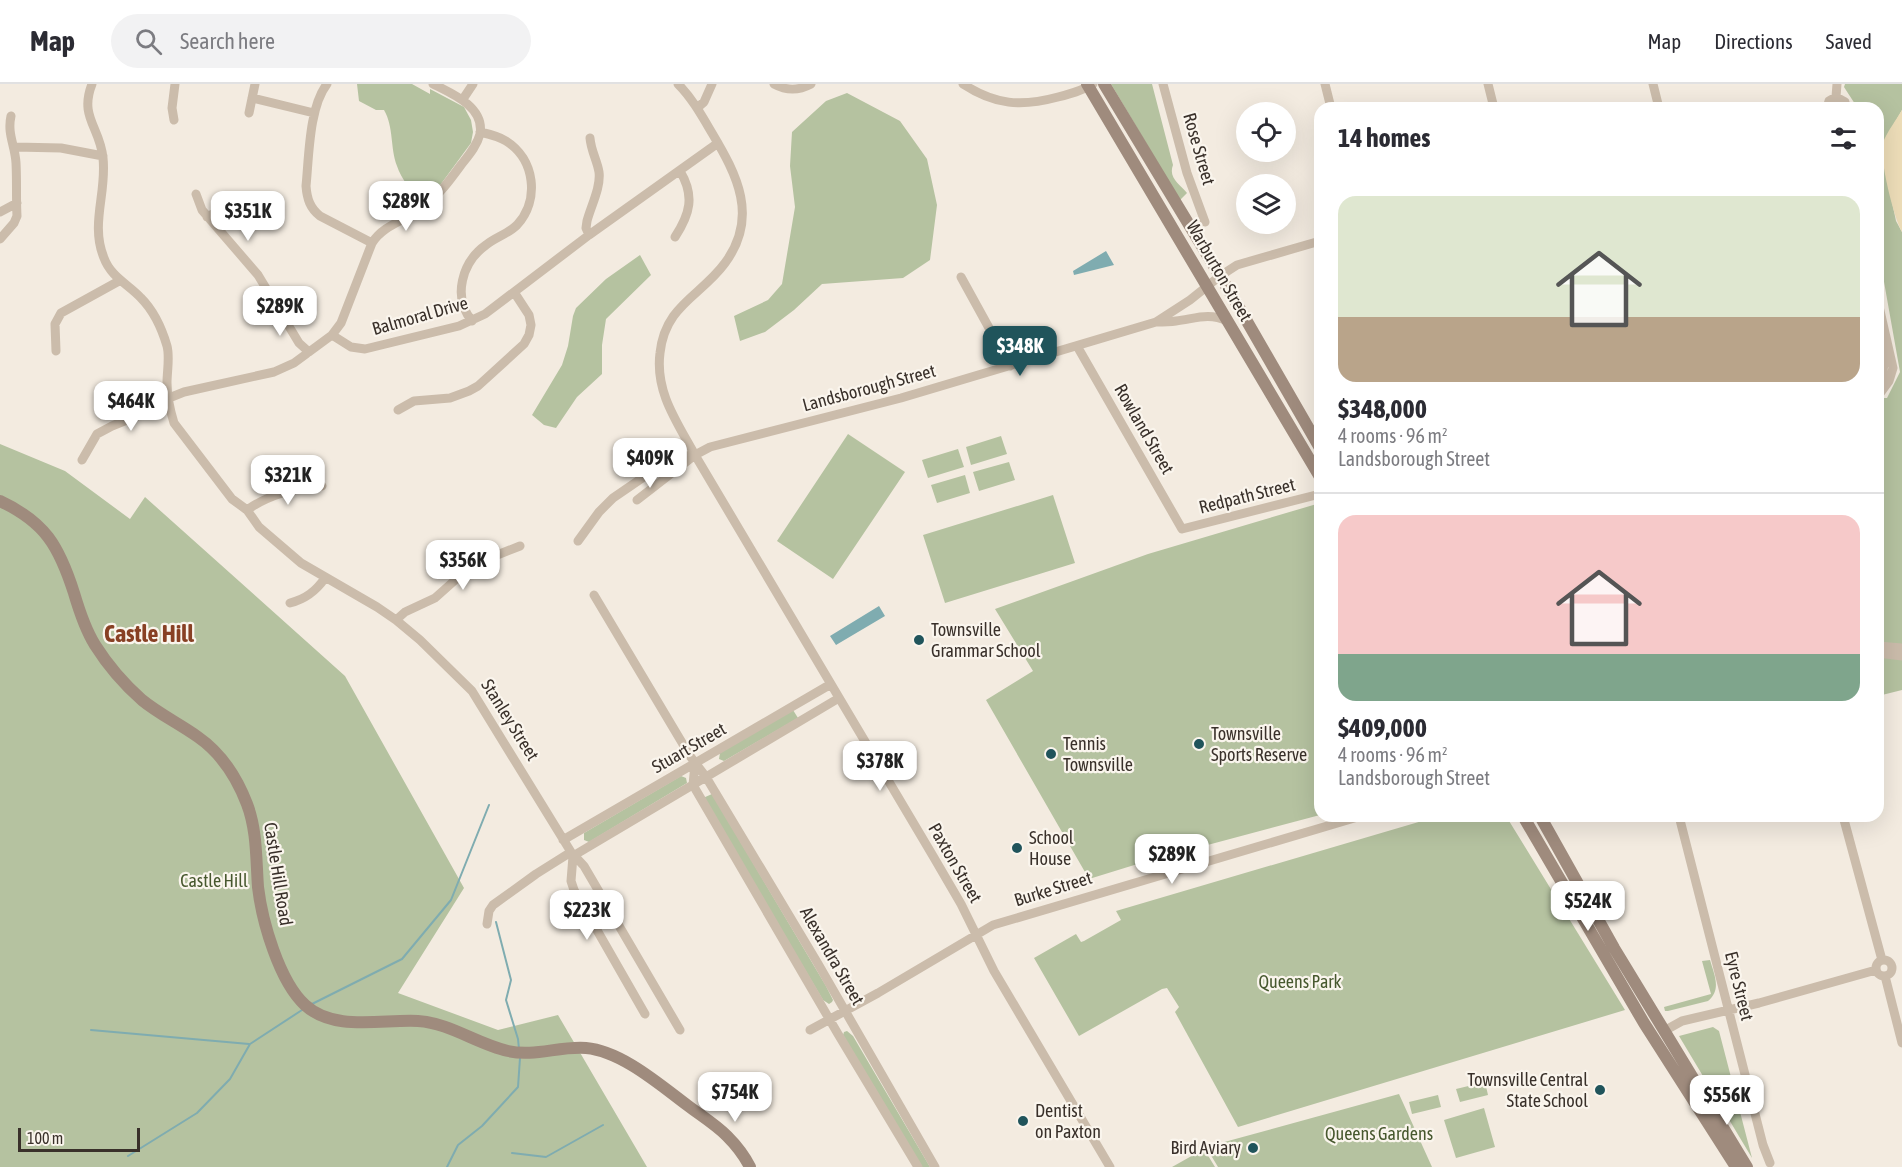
<!DOCTYPE html>
<meta charset="utf-8">
<style>
:root{--surface:#fff;--page:#f2f2f3;--text:#2b2b33;--muted:#7c7c81;--line:#e1e1e2;--accent:#20545b}
body{margin:0;font-family:"Asap Condensed",sans-serif;background:var(--page);color:var(--text);height:100vh;display:flex;flex-direction:column;font-size:22px;white-space:nowrap}
*{box-sizing:border-box;margin:0}
p{font-size:20px;color:var(--muted)}
.icon{flex:none;width:33px;height:33px;fill:none;stroke:currentColor;stroke-width:2;stroke-linecap:round;stroke-linejoin:round}
.map{position:relative;flex:1;overflow:hidden}
.drawer{position:absolute;left:1314px;top:18px;width:570px;height:720px;display:flex;flex-direction:column;background:var(--surface);border-radius:18px;box-shadow:0 6px 24px #0002}
.drawer>*{flex:none}
.buttons{position:absolute;left:1236px;top:18px;display:grid;gap:12px}
.buttons a{display:grid;place-items:center;width:60px;height:60px;border-radius:50%;background:var(--surface);box-shadow:0 6px 24px #0002;font-size:30px}
.scale{position:absolute;left:18px;bottom:15px;width:122px;box-sizing:border-box;padding-left:6px;border:3px solid #39302a;border-top:0;font-size:16px;line-height:21px;white-space:nowrap;color:#39302a;-webkit-text-stroke:4px #faf5ed;paint-order:stroke}
.price{position:absolute;translate:-50% -51px;padding:0 14px;border-radius:12px;background:#fff;color:#222;font-size:20px;line-height:39px;filter:drop-shadow(0 2px 3px #0008)}
.price::after{content:'';position:absolute;left:50%;top:36px;width:18px;height:14px;margin-left:-9px;background:inherit;clip-path:polygon(0 0,100% 0,50% 100%)}
.price.active{background:var(--accent);color:#fff}
ul{padding:0;list-style:none}
li{display:grid;align-content:center;gap:12px;height:318px;padding:0 24px}
li+li{border-top:2px solid var(--line)}
li span{display:grid;place-items:center;height:186px;border-radius:18px;color:#555}
li>.icon{margin-inline-start:auto}
span .icon{width:108px;height:108px;fill:#fffc;stroke-width:1}
li b{font-size:26px}
h2{display:flex;justify-content:space-between;align-items:center;height:72px;padding:0 24px;font-size:26px}
header{display:flex;align-items:center;gap:36px;box-sizing:border-box;height:84px;padding:0 30px;background:var(--surface);border-bottom:2px solid var(--line)}
header strong{font-size:28px}
nav{display:flex;gap:33px;margin-inline-start:auto;font-size:21px}
.search{width:420px;height:54px;background:var(--page);display:flex;align-items:center;gap:15px;box-sizing:border-box;padding:0 21px;border-radius:33px;color:var(--muted);font-size:22px}
.map>svg:first-child{display:block}
.green{fill:#b5c2a0}
.sand{fill:#edddb8}
.water{fill:#7facb0}
.lines{fill:none;stroke-linecap:round;stroke-linejoin:round}
.stream{stroke:#7facb0;stroke-width:2}
.street{stroke:#cbbcab;stroke-width:9}
.secondary{stroke:#9f8b7d;stroke-width:12}
.poi-dot{fill:#20545b;stroke:#faf5ed;stroke-width:2}
.labels{text-anchor:middle;stroke-width:4.5;stroke-linejoin:round;paint-order:stroke}
.street-label{font-size:18px;fill:#39302a;stroke:#faf5ed}
.poi-label{font-size:18px;fill:#39302a;stroke:#faf5ed;text-anchor:start}
.park-label{font-size:18px;fill:#47582e;stroke:#faf5ed}
.district-label{font-size:24px;font-weight:bold;fill:#884024;stroke:#faf5ed}
</style>
<header>
<strong>Map</strong>
<div class="search"><svg class="icon" aria-label="search" viewBox="0 0 24 24"><circle cx="10" cy="10" r="6"/><path d="M15 15l6 6"/></svg>Search here</div>
<nav><a>Map</a><a>Directions</a><a>Saved</a></nav>
</header>
<div class="map">
<svg width="1902" height="1083" viewBox="0 0 1902 1083">
<rect width="100%" height="100%" fill="#f3ebe0"/>
<!-- green -->
<path class="green" d="M357,0H412L430,10V5L464,23L471,36L473,48L471,59L438,104L420,118C412,107 401,95 397,82C390,64 394,43 384,26H376L359,17Z
M1111,0H1152L1173,81C1168,94 1180,100 1187,109L1180,116Z
M1845,0H1902V26L1883,59V75L1896,137L1902,148V606L1878,612V314H1887L1900,288L1878,164V24H1854L1855,20L1844,3Z
M847,9L900,37L927,75L937,121L930,176L903,194L822,200L794,226L765,248L740,257L734,232L768,216L782,200L795,123L790,82L792,48L826,17Z
M640,171L651,191L606,235L602,261V290L577,313L556,344L544,341L532,331L562,281L568,262L573,232L576,224L606,195Z
M848,350L905,388L833,495L777,457Z
M1001,352L1007,370L971,381L966,363Z
M0,360L65,387L130,435L145,413L345,592L464,804L398,909L498,946L558,931L647,1083H0Z
M958,365L964,383L928,394L922,376Z
M1009,378L1015,396L979,407L973,388Z
M965,391L970,409L937,419L931,401Z
M1053,411L1075,479L945,519L923,451Z
M1320,419V731L1144,778L1089,795L986,616L1033,587L995,525L1148,470Z
M793,626L798,634L724,677L719,675L720,669Z
M681,692L686,694L687,699L589,758L584,756V749Z
M712,710L826,902L833,916L832,918L829,920L823,916L703,714Z
M1439,732H1506L1625,926L1238,1043L1175,928L1179,923L1167,904L1162,905L1079,952L1034,874L1076,850L1081,858L1084,857L1121,836L1116,827Z
M1710,876C1714,890 1722,906 1708,917L1668,927H1665L1664,923L1711,910L1702,877Z
M1713,943L1719,947L1752,1074L1679,952Z
M847,947L853,952L930,1083H921L843,951L844,948Z
M1485,998L1488,1011L1460,1018L1456,1005Z
M1399,1010L1432,1083H1218L1206,1063Z
M1438,1011L1441,1023L1412,1030L1409,1018Z
M1484,1024L1495,1063L1456,1074L1444,1036Z
M1204,1065L1215,1083H1172Z"/>
<!-- sand -->
<path class="sand" d="M1902,26V148C1894,134 1879,75 1883,59C1886,49 1897,35 1902,26Z"/>
<!-- water -->
<path class="water" d="M1106,167L1114,181L1074,191L1073,187Z
M879,522L885,532L836,561L830,552Z"/>
<g class="lines">
<!-- stream -->
<path class="stream" d="M496,838L511,896L506,916L518,955L519,965
M312,920L402,875L451,816L489,721
M91,946L249,960
M512,1069L546,1073L603,1041
M128,1072L197,1029L230,995L250,960L302,926
M447,1083L458,1061L482,1042L518,1003L520,974"/>
<!-- street -->
<path class="street" d="M92,0C79,33 100,43 103,74C107,109 90,140 104,174C111,193 128,200 141,214C154,227 162,245 167,262C170,273 167,287 167,299C167,312 170,326 174,339L232,415L247,426L259,443L301,479L377,523L396,536L420,556L472,607L571,768L584,782L680,946
M327,0C309,23 309,73 306,102C307,115 310,124 320,132L372,159
M678,0C692,14 702,32 712,49C737,91 759,133 725,179C701,212 665,221 660,269C655,308 677,338 695,371L933,772L961,820L994,887L1110,1083
M774,0C787,7 798,7 811,0
M963,0C995,21 1021,23 1058,13C1070,10 1082,7 1093,0
M1163,0L1187,89L1205,138
M1325,0L1331,24
M1488,0L1494,24
M1653,0L1659,24
M1836,13L1837,0
M252,14L314,29
M463,15L473,0
M697,24L704,18L712,0
M1827,24L1829,17L1836,13L1845,18L1846,24
M249,29L255,0
M174,36L172,24L175,0
M15,63L61,64L103,72
M196,110L202,126L258,191L299,259L309,268
M0,128L17,119
M207,133L228,122
M589,151L586,144L587,137C591,122 601,103 599,88C597,76 591,67 590,54
M675,153C690,130 695,112 680,87
M0,155L14,139L17,132C16,114 17,97 16,79C15,61 7,50 11,32
M961,193L1010,282
M1878,218L1893,284L1889,297L1878,312
M472,237C452,213 462,178 486,161C496,153 508,150 517,141C540,116 535,75 506,57C498,52 489,50 480,48
M1156,238C1163,238 1169,238 1176,237C1194,235 1209,228 1227,237
M1878,245C1882,264 1889,281 1878,299
M332,251L351,263L365,265L459,242L485,230L589,151L718,59
M1077,262L1182,445L1320,410
M56,267L55,240L61,229L119,197
M398,326L414,317L450,314L469,307L478,302L524,260L529,251L531,241L529,231L514,208
M82,376L97,350L112,342L159,323L169,314L184,308L274,288L294,279L332,251L341,239L372,159C384,140 407,136 424,123C439,111 450,96 461,81C468,72 477,62 480,50C485,23 451,9 433,0
M637,416L695,371L710,363L901,314L1156,238L1190,216L1220,192L1237,181L1320,157
M247,426C268,411 297,403 322,402
M578,457L599,428L613,414L670,375L692,371
M594,511L690,672L706,693L817,878L935,1083
M290,519C306,515 316,507 325,494
M396,536L405,528L435,514L472,481L520,462
M1878,562L1902,564
M1878,569L1902,572
M695,680L693,701L838,950L918,1083
M1679,732L1763,1061L1770,1079
M1843,732L1882,876
M563,756L831,600
M487,840L489,827L493,821L536,790L571,768
M1876 884a8 8 0 1 1 16 0a8 8 0 1 1-16 0Z
M1885,892L1902,959
M645,930L574,806L571,797L573,772L839,614
M810,946L878,909L993,841L1361,732
M1664,947L1682,937L1759,919L1876,886"/>
<!-- secondary -->
<path class="secondary" d="M1087,0L1320,393
M1104,0L1237,220L1320,364
M0,417C45,438 59,462 74,509C79,526 85,545 95,561C107,580 125,601 142,616C159,630 180,640 198,653C221,669 237,694 247,720C257,746 256,775 258,803C262,837 279,897 305,921C334,948 382,935 418,937C450,939 477,960 508,967C534,973 559,962 586,964C621,967 659,1000 687,1021C700,1031 715,1040 727,1052C736,1061 744,1071 750,1083
M1523,732L1644,939L1736,1083
M1540,732L1614,864L1747,1083"/>
</g>
<!-- markers -->
<g class="poi-dot">
<circle cx="919" cy="556" r="6"/>
<circle cx="1199" cy="660" r="6"/>
<circle cx="1051" cy="670" r="6"/>
<circle cx="1017" cy="764" r="6"/>
<circle cx="1600" cy="1006" r="6"/>
<circle cx="1023" cy="1037" r="6"/>
<circle cx="1253" cy="1064" r="6"/>
</g>
<g class="labels">
<!-- street labels -->
<g class="street-label">
<text transform="translate(1199 65) rotate(74)" y="6">Rose Street</text>
<text transform="translate(1219 187) rotate(60)" y="6">Warburton Street</text>
<text transform="translate(420 232) rotate(-16)" y="6">Balmoral Drive</text>
<text transform="translate(869 304) rotate(-15)" y="6">Landsborough Street</text>
<text transform="translate(1144 345) rotate(60)" y="6">Rowland Street</text>
<text transform="translate(1247 412) rotate(-14)" y="6">Redpath Street</text>
<text transform="translate(510 636) rotate(58)" y="6">Stanley Street</text>
<text transform="translate(689 664) rotate(-30)" y="6">Stuart Street</text>
<text transform="translate(955 779) rotate(60)" y="6">Paxton Street</text>
<text transform="translate(278 790) rotate(81)" y="6">Castle Hill Road</text>
<text transform="translate(1053 805) rotate(-17)" y="6">Burke Street</text>
<text transform="translate(832 872) rotate(60)" y="6">Alexandra Street</text>
<text transform="translate(1739 902) rotate(76)" y="6">Eyre Street</text>
</g>
<!-- poi labels -->
<g class="poi-label">
<text x="931" y="552">Townsville<tspan x="931" dy="21">Grammar School</tspan></text>
<text x="1211" y="656">Townsville<tspan x="1211" dy="21">Sports Reserve</tspan></text>
<text x="1063" y="666">Tennis<tspan x="1063" dy="21">Townsville</tspan></text>
<text x="1029" y="760">School<tspan x="1029" dy="21">House</tspan></text>
<text x="1588" y="1002" text-anchor="end">Townsville Central<tspan x="1588" dy="21">State School</tspan></text>
<text x="1035" y="1033">Dentist<tspan x="1035" dy="21">on Paxton</tspan></text>
<text x="1241" y="1070" text-anchor="end">Bird Aviary</text>
</g>
<!-- park labels -->
<g class="park-label">
<text x="214" y="803">Castle Hill</text>
<text x="1300" y="904">Queens Park</text>
<text x="1379" y="1056">Queens Gardens</text>
</g>
<!-- district labels -->
<g class="district-label">
<text x="149" y="558">Castle Hill</text>
</g>
</g>
</svg>
<div class="buttons">
<a><svg class="icon" aria-label="locate" viewBox="0 0 24 24"><circle cx="12" cy="12" r="6"/><path d="M12 2v4M12 18v4M2 12h4M18 12h4"/></svg></a>
<a><svg class="icon" aria-label="layers" viewBox="0 0 24 24"><path d="M12 4l9 5-9 5-9-5zM3 14l9 5 9-5"/></svg></a>
</div>
<div class="scale">100 m</div>
<b class="price" style="left:406px;top:148px">$289K</b>
<b class="price" style="left:248px;top:158px">$351K</b>
<b class="price" style="left:280px;top:253px">$289K</b>
<b class="price active" style="left:1020px;top:293px">$348K</b>
<b class="price" style="left:131px;top:348px">$464K</b>
<b class="price" style="left:650px;top:405px">$409K</b>
<b class="price" style="left:288px;top:422px">$321K</b>
<b class="price" style="left:463px;top:507px">$356K</b>
<b class="price" style="left:880px;top:708px">$378K</b>
<b class="price" style="left:1172px;top:801px">$289K</b>
<b class="price" style="left:1588px;top:848px">$524K</b>
<b class="price" style="left:587px;top:857px">$223K</b>
<b class="price" style="left:735px;top:1039px">$754K</b>
<b class="price" style="left:1727px;top:1042px">$556K</b>
<section class="drawer">
<h2>14 homes<svg class="icon" aria-label="filters" viewBox="0 0 24 24"><path d="M4 7h16M4 17h16"/><circle cx="9" cy="7" r="2"/><circle cx="15" cy="17" r="2"/></svg></h2>
<ul>
<li><span style="background:linear-gradient(#dfe7d0 65%,#b9a48a 0)"><svg class="icon" aria-label="home" viewBox="0 0 24 24"><path d="M3 11l9-7 9 7M6 9v11h12V9"/></svg></span><div><b>$348,000</b><p>4 rooms · 96 m²</p><p>Landsborough Street</p></div></li>
<li><span style="background:linear-gradient(#f6c9c9 75%,#7fa58c 0)"><svg class="icon" aria-label="home" viewBox="0 0 24 24"><path d="M3 11l9-7 9 7M6 9v11h12V9"/></svg></span><div><b>$409,000</b><p>4 rooms · 96 m²</p><p>Landsborough Street</p></div></li>
</ul>
</section>
</div>
